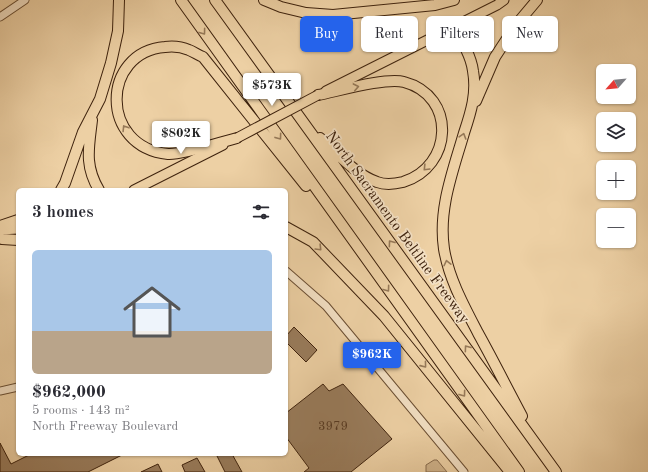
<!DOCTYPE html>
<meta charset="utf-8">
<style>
:root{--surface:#fff;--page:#f2f2f3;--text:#2b2b33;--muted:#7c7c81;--line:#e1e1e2;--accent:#2563eb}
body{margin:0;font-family:"Old Standard TT",serif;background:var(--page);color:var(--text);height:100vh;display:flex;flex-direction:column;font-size:15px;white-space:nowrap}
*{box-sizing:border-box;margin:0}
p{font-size:13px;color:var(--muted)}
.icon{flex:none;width:22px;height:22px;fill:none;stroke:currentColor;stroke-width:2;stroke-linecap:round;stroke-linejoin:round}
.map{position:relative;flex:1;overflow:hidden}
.panel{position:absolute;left:16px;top:188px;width:272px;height:268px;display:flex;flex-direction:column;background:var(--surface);border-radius:6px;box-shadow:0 1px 3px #0004}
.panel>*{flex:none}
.guide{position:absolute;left:300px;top:16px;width:288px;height:36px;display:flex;gap:8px}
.needle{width:26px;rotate:243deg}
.controls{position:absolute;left:596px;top:64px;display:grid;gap:8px}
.controls a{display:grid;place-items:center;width:40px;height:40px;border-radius:6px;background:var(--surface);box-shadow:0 1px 3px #0004;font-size:20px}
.price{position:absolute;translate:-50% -34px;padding:0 9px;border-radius:4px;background:#fff;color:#222;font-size:13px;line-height:26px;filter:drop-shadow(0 1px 2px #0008)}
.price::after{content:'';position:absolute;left:50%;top:24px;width:12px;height:9px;margin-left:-6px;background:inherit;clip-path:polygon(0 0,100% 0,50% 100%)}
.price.selected{background:var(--accent);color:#fff}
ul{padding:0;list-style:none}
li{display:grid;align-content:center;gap:8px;height:212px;padding:0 16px}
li+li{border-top:1px solid var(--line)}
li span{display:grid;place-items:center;height:124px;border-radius:6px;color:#555}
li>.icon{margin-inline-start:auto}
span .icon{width:72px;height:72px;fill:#fffc;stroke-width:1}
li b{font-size:17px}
h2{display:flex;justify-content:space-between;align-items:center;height:48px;padding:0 16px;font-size:17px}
.tag{padding:0 14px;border-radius:6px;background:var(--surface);box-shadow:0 1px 3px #0004;font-size:14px;line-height:36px}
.tag.selected{background:var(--accent);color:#fff}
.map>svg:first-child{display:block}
.green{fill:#cfb28a;stroke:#866a4c}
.building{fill:#997c5c;stroke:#3e220d}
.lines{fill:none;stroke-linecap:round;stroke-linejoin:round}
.minor-casing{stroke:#6a4e33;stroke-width:9}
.major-casing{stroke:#3e220d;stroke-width:11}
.highway-casing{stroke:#3e220d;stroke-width:12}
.minor{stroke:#f3e0c4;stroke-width:7}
.major{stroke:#edd0a4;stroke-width:9}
.highway{stroke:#edd0a4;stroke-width:10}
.major-bridge-casing{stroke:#3e220d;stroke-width:11;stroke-linecap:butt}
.major-bridge{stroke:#edd0a4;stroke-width:9}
.oneway{stroke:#967958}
.labels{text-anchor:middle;stroke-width:3.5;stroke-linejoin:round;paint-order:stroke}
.number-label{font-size:13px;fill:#553821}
.street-label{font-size:15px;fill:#3e220d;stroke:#f3e0c4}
</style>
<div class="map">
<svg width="648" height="472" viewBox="0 0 648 472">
<rect width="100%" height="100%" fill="#edd0a4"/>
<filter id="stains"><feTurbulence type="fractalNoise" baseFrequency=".005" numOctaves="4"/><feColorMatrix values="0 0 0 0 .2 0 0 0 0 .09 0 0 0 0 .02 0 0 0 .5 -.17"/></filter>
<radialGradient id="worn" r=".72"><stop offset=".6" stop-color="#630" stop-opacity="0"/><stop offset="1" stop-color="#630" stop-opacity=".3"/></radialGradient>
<!-- green -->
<path class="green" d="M434,460H437L447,472H426V465Z"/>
<!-- building -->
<path class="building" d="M294,327L317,350L306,362L286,342V336Z
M323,384L329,391L343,384L392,439L351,472H304L309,468L286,437V413Z
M0,443L11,464L31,454H124L88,472H0Z
M216,454H232L242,472H225Z
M197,458L205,472H185L182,465Z
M158,464L162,472H141Z"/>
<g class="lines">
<defs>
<path id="minor" d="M0,17L25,0
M286,271L326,306L464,472
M0,391L18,387"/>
<path id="major" d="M326,91L497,5L504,0
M134,190L223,145
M0,230L18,229"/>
<path id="highway" d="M181,0L519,472
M215,0L556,472
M264,0L281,7L306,13L333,15L435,5L454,0
M453,27C461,40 471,55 473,71C477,93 471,112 464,133C453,171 438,209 444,249C449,279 464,306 478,333C493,360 507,388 522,416
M318,95C338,91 387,77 404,82C457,96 453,167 403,182C395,184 385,185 377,182C356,175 336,152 320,138
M476,101L495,57L516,25L537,0
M92,120C89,147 84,165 99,190
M237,138C221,142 183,155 168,154C99,147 101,52 165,47C173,46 182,47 189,50C194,52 198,55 203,57L306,186
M61,190L65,183L83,132L100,99L111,63L118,31L119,0
M0,226L18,220
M286,227L313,242L384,316L510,472
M0,238L2,239L18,240"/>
</defs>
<!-- minor casing -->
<use href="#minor" class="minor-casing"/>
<!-- major casing -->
<use href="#major" class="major-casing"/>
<!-- highway casing -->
<use href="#highway" class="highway-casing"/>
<!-- minor -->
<use href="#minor" class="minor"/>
<!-- major -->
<use href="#major" class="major"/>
<!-- highway -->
<use href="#highway" class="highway"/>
<defs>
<path id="major-bridge" d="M237,138L318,95"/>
</defs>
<!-- major-bridge casing -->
<use href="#major-bridge" class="major-bridge-casing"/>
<!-- major-bridge -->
<use href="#major-bridge" class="major-bridge"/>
</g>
<!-- one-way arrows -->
<defs><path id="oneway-chevron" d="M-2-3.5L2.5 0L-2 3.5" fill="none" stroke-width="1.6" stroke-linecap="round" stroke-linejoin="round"/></defs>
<g class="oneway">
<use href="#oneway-chevron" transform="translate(203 32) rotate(54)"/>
<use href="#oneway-chevron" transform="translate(356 87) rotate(-11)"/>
<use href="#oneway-chevron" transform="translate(125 128) rotate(-122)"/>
<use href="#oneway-chevron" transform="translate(463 136) rotate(-73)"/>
<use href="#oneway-chevron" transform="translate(279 137) rotate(54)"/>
<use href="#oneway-chevron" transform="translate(426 168) rotate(134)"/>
<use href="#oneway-chevron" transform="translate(391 243) rotate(-126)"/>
<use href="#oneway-chevron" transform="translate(319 248) rotate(46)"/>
<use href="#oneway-chevron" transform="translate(447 263) rotate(-103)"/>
<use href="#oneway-chevron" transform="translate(387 289) rotate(54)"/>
<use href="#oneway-chevron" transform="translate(467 348) rotate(-126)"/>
<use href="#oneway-chevron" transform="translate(424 365) rotate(51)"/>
<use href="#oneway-chevron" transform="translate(463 394) rotate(54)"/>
</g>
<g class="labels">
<!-- number labels -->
<g class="number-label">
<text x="333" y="430">3979</text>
</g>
<!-- street labels -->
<g class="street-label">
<text transform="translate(398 227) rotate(54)" y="5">North Sacramento Beltline Freeway</text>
</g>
</g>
<rect width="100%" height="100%" filter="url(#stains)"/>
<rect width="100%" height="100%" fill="url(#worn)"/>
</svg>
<div class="controls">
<a><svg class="needle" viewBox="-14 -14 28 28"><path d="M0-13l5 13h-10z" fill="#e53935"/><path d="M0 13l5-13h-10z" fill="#7c7c81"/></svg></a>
<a><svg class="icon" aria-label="layers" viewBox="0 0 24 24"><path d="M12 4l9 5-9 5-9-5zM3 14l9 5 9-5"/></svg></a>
<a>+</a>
<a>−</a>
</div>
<b class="price" style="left:272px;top:107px">$573K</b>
<b class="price" style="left:181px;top:155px">$802K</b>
<b class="price selected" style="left:372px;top:376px">$962K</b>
<div class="guide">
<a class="tag selected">Buy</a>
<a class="tag">Rent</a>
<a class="tag">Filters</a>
<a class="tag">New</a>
</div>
<section class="panel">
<h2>3 homes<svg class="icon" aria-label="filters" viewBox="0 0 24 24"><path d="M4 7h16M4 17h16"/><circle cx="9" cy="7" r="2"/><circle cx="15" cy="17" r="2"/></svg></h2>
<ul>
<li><span style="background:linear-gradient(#a9c7e8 65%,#b9a48a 0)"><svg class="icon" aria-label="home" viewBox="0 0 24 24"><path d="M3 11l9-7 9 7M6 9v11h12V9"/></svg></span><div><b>$962,000</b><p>5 rooms · 143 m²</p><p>North Freeway Boulevard</p></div></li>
</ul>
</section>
</div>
